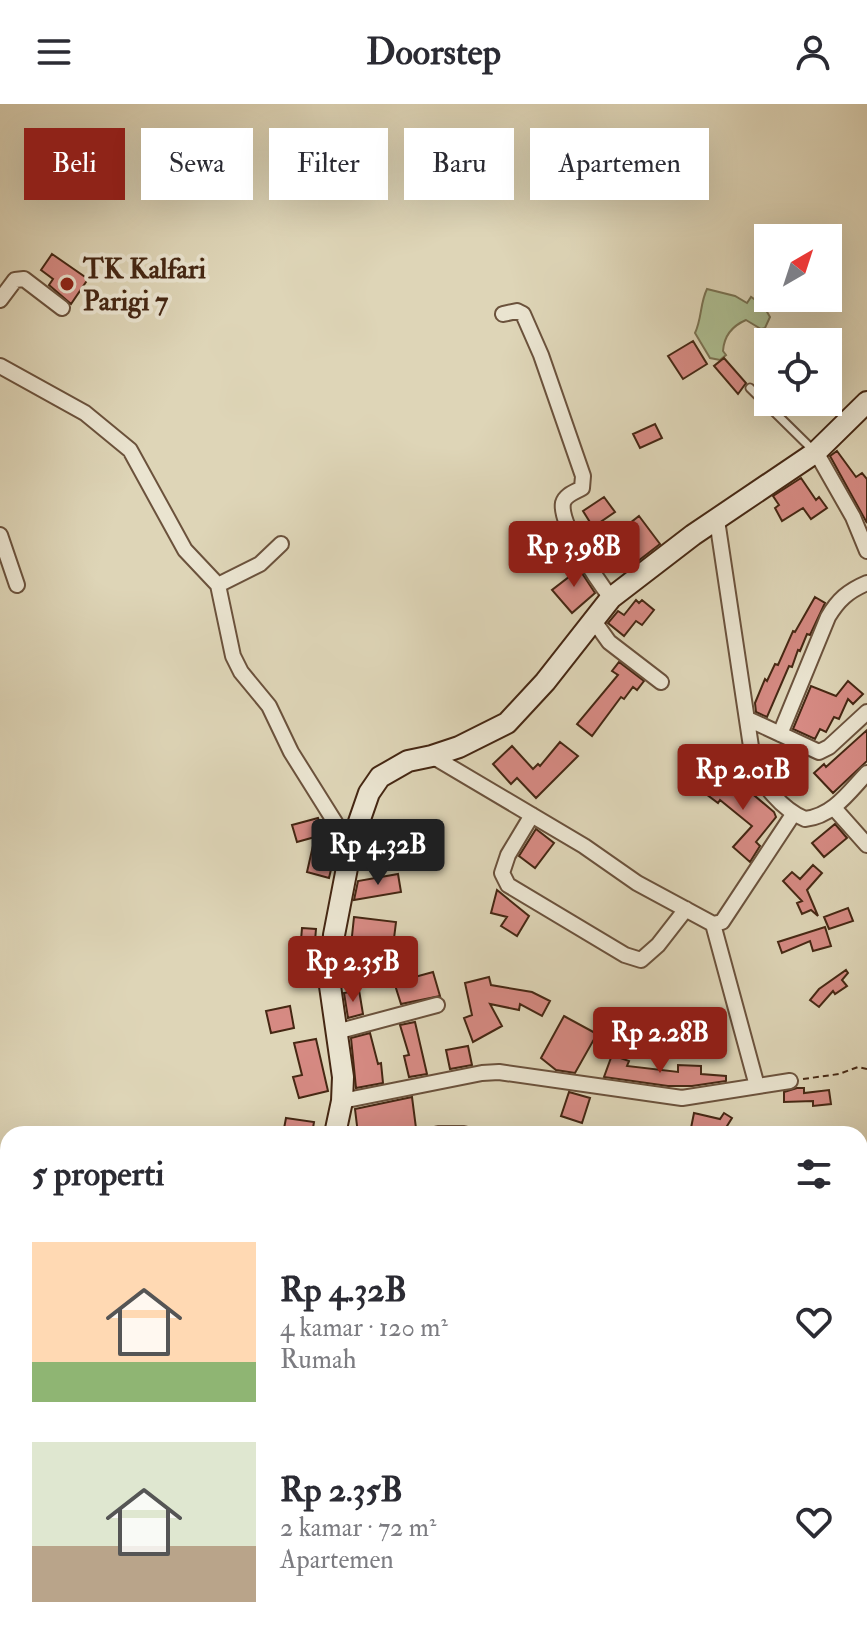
<!DOCTYPE html>
<html lang="id">
<meta charset="utf-8">
<style>
:root{--surface:#fff;--page:#f7f7f7;--text:#2b2b33;--muted:#7c7c81;--accent:#8f2418}
body{margin:0;font-family:"IM FELL Double Pica",serif;background:var(--page);color:var(--text);height:100vh;display:flex;flex-direction:column;font-size:30px;white-space:nowrap}
*{box-sizing:border-box;margin:0}
p{font-size:26px;color:var(--muted)}
.icon{flex:none;width:44px;height:44px;fill:none;stroke:currentColor;stroke-width:2;stroke-linecap:round;stroke-linejoin:round}
.map{position:relative;flex:1;overflow:hidden}
.details{position:absolute;left:0px;top:1022px;width:868px;height:514px;display:flex;flex-direction:column;background:var(--surface);border-radius:24px 24px 0 0;box-shadow:0 8px 32px #0002}
.details>*{flex:none}
.guide{position:absolute;left:24px;top:24px;width:820px;height:72px;display:flex;gap:16px}
.needle{width:52px;rotate:39deg}
.buttons{position:absolute;left:754px;top:120px;display:grid;gap:16px}
.buttons a{display:grid;place-items:center;width:88px;height:88px;border-radius:0px;background:var(--surface);box-shadow:0 8px 32px #0002;font-size:40px}
.price{position:absolute;translate:-50% -68px;padding:0 18px;border-radius:8px;background:var(--accent);color:#fff;font-size:26px;line-height:52px;filter:drop-shadow(0 2px 4px #0008)}
.price::after{content:'';position:absolute;left:50%;top:48px;width:24px;height:18px;margin-left:-12px;background:inherit;clip-path:polygon(0 0,100% 0,50% 100%)}
.price.active{background:#222;color:#fff}
ul{padding:0;list-style:none}
li{display:flex;align-items:center;gap:24px;height:200px;padding:0 32px}
li span{display:grid;place-items:center;flex:none;width:224px;height:160px;border-radius:0px;color:#555}
li>.icon{margin-inline-start:auto}
span .icon{width:96px;height:96px;fill:#fffc;stroke-width:1}
li b{font-size:34px}
h2{display:flex;justify-content:space-between;align-items:center;height:96px;padding:0 32px;font-size:34px}
.pill{padding:0 28px;border-radius:0px;background:var(--surface);box-shadow:0 8px 32px #0002;font-size:28px;line-height:72px}
.pill.active{background:var(--accent);color:#fff}
header{display:flex;justify-content:space-between;align-items:center;height:104px;padding:0 32px;background:var(--surface);font-size:36px;font-weight:800}
.map>svg:first-child{display:block}
.green{fill:#adbe92;stroke:#797252;stroke-width:2}
.building{fill:#d68a83;stroke:#452713;stroke-width:2}
.lines{fill:none;stroke-linecap:round;stroke-linejoin:round}
.lane-casing{stroke:#6b523c;stroke-width:11}
.street-casing{stroke:#6b523c;stroke-width:18}
.secondary-casing{stroke:#452713;stroke-width:24}
.path{stroke:#452713;stroke-width:2;stroke-dasharray:6 4;stroke-linecap:butt}
.lane{stroke:#eae4d0;stroke-width:7}
.street{stroke:#eae4d0;stroke-width:14}
.secondary{stroke:#eae4d0;stroke-width:20}
.poi-dot{fill:#8f2418;stroke:#eae4d0;stroke-width:3}
.labels{text-anchor:middle;stroke-width:8;stroke-linejoin:round;paint-order:stroke}
.poi-label{font-size:28px;font-weight:bold;fill:#452713;stroke:#eae4d0;text-anchor:start}
</style>
<header><svg class="icon" aria-label="menu" viewBox="0 0 24 24"><path d="M4 6h16M4 12h16M4 18h16"/></svg>Doorstep<svg class="icon" aria-label="person" viewBox="0 0 24 24"><circle cx="12" cy="8" r="4"/><path d="M4 21q1-7 8-7t8 7"/></svg></header>
<div class="map">
<svg width="867" height="1535" viewBox="0 0 867 1535">
<rect width="100%" height="100%" fill="#ded5b7"/>
<filter id="stains"><feTurbulence type="fractalNoise" baseFrequency=".0025" numOctaves="4"/><feColorMatrix values="0 0 0 0 .2 0 0 0 0 .09 0 0 0 0 .02 0 0 0 .5 -.17"/></filter>
<radialGradient id="worn" r=".72"><stop offset=".6" stop-color="#630" stop-opacity="0"/><stop offset="1" stop-color="#630" stop-opacity=".3"/></radialGradient>
<!-- green -->
<path class="green" d="M707,185L735,192L747,199L751,193L763,201L770,213L765,224L761,225L746,216C732,222 724,231 723,247L726,251L720,256L710,254L695,229C702,214 700,199 707,185Z"/>
<!-- building -->
<path class="building" d="M52,150L88,175L71,200L49,181L53,175L41,166Z
M693,237L707,260L683,275L668,252Z
M724,254L746,279L738,290L714,262Z
M655,320L662,334L640,344L633,330Z
M837,347L856,373L862,369L867,375V419L830,352Z
M801,374L816,396L819,393L827,404L811,415L803,404L782,417L775,404L779,401L773,392Z
M604,393L615,408L593,423L583,407Z
M639,412L660,440L629,464L615,449L632,432L625,423Z
M574,457L595,489L572,509L552,486L570,472L564,465Z
M815,493L825,499L810,531L807,530L800,547L798,546L792,563L789,562L767,613L756,608L755,599L765,575L767,577L775,560L778,561L793,527L795,528Z
M636,496L639,499L642,496L654,506L642,521L636,517L624,532L608,519L618,507L624,511Z
M619,558L644,577L637,586L633,583L624,595L621,593L592,632L577,620L618,571L612,567Z
M848,577L863,590L853,600L848,595L839,615L834,613L826,628L820,625L815,635L793,625L811,582L836,592Z
M867,626V657L833,689L814,669L824,660L826,663Z
M560,638L578,652L536,694L517,674L511,680L493,660L512,642L533,665L538,660L540,662Z
M765,642L797,667L788,684L770,669L763,654L762,646Z
M724,666L774,708L776,713L756,738L760,742L750,758L733,743L752,722L720,696L718,699L706,690Z
M318,714L325,737L337,740L329,774L307,768L315,733L297,738L292,721Z
M835,720L847,734L824,753L812,739Z
M536,725L554,739L535,764L519,752Z
M813,761L822,769L807,786L818,812L811,806L802,810L797,799L802,797L783,777L792,768L800,775Z
M398,770L401,788L354,796L358,777Z
M497,786L529,812L517,832L501,822L507,813L491,809Z
M848,804L853,817L829,825L824,813Z
M354,813L396,818L389,875L348,870Z
M825,823L831,842L813,847L810,837L782,849L778,838Z
M302,824L316,825L314,849L300,848Z
M846,866L848,869L842,876L847,882L835,890L833,887L819,903L810,896L819,885Z
M433,868L440,892L401,900L395,881L411,878V874Z
M489,873L491,881L532,888L550,897L542,912L520,900L519,906L490,900L502,922L473,938L464,914L472,911L465,879Z
M359,886L363,910L348,914L344,889Z
M290,902L294,924L271,929L266,907Z
M564,912L597,930L575,969L556,966L541,954Z
M415,918L427,970L409,973L404,952L409,951L400,921Z
M370,929L378,960L381,959L383,979L356,984L351,934Z
M316,935L328,987L299,994L293,973L302,971L294,939Z
M468,942L472,961L450,965L446,946Z
M612,951L629,957L627,962L678,968V961L701,962V970L726,972V977L692,982H668L604,973Z
M797,984H804V989L829,986L831,1000L813,1002V997L784,998V988Z
M569,988L590,994L582,1019L561,1012Z
M412,993L416,1024L358,1030L355,1005Z
M694,1009L720,1015L724,1009L732,1014L722,1030H697L690,1029Z
M286,1014L314,1018L312,1030H283Z"/>
<g class="lines">
<defs>
<path id="lane" d="M750,284L814,347"/>
<path id="street" d="M0,196L15,176L24,175L62,204
M503,210L517,207L523,210L541,251L583,372L582,384C575,388 565,391 563,399C559,420 598,477 611,494
M0,262L85,309L130,346L185,446L218,481L233,552L241,568L269,602L291,648L338,723L352,738
M816,348L853,413L867,447
M717,416L753,656C760,680 783,706 805,715C833,712 849,688 867,669
M0,431L17,481
M218,481L260,460L281,440
M594,517L609,538L661,578
M748,615L819,648L829,643L867,608
M780,630L828,513C838,496 848,487 867,479
M432,652L584,742L637,779L713,820L722,818L794,709
M834,704L867,741
M532,711L508,751L502,769L508,781L625,851L641,856L658,841L686,805
M713,820L757,982
M336,928L437,901
M342,997L482,969L499,968L682,994L790,977
M438,1030H464
M0,1484L8,1501
M362,1535L392,1528
M492,1535L499,1528"/>
<path id="secondary" d="M335,1030L342,997L343,973L330,882L334,831L352,738L369,689L380,673L408,657L432,652L459,643L507,619L545,578L611,494L693,431L816,348L867,298
M0,1372L8,1371
M251,1528L255,1535"/>
</defs>
<!-- lane casing -->
<use href="#lane" class="lane-casing"/>
<!-- street casing -->
<use href="#street" class="street-casing"/>
<!-- secondary casing -->
<use href="#secondary" class="secondary-casing"/>
<!-- path -->
<path class="path" d="M803,975L839,970L858,963L867,965
M860,1225L867,1219"/>
<!-- lane -->
<use href="#lane" class="lane"/>
<!-- street -->
<use href="#street" class="street"/>
<!-- secondary -->
<use href="#secondary" class="secondary"/>
</g>
<!-- markers -->
<circle class="poi-dot" cx="67" cy="180" r="8"/>
<g class="labels">
<!-- poi labels -->
<g class="poi-label">
<text x="83" y="174">TK Kalfari<tspan x="83" dy="32">Parigi 7</tspan></text>
</g>
</g>
<rect width="100%" height="100%" filter="url(#stains)"/>
<rect width="100%" height="100%" fill="url(#worn)"/>
</svg>
<div class="buttons">
<a><svg class="needle" viewBox="-14 -14 28 28"><path d="M0-13l5 13h-10z" fill="#e53935"/><path d="M0 13l5-13h-10z" fill="#7c7c81"/></svg></a>
<a><svg class="icon" aria-label="locate" viewBox="0 0 24 24"><circle cx="12" cy="12" r="6"/><path d="M12 2v4M12 18v4M2 12h4M18 12h4"/></svg></a>
</div>
<b class="price" style="left:574px;top:485px">Rp 3.98B</b>
<b class="price" style="left:743px;top:708px">Rp 2.01B</b>
<b class="price active" style="left:378px;top:783px">Rp 4.32B</b>
<b class="price" style="left:353px;top:900px">Rp 2.35B</b>
<b class="price" style="left:660px;top:971px">Rp 2.28B</b>
<div class="guide">
<a class="pill active">Beli</a>
<a class="pill">Sewa</a>
<a class="pill">Filter</a>
<a class="pill">Baru</a>
<a class="pill">Apartemen</a>
</div>
<section class="details">
<h2>5 properti<svg class="icon" aria-label="filters" viewBox="0 0 24 24"><path d="M4 7h16M4 17h16"/><circle cx="9" cy="7" r="2"/><circle cx="15" cy="17" r="2"/></svg></h2>
<ul>
<li><span style="background:linear-gradient(#ffd9b3 75%,#8fb573 0)"><svg class="icon" aria-label="home" viewBox="0 0 24 24"><path d="M3 11l9-7 9 7M6 9v11h12V9"/></svg></span><div><b>Rp 4.32B</b><p>4 kamar · 120 m²</p><p>Rumah</p></div><svg class="icon" aria-label="heart" viewBox="0 0 24 24"><path d="M12 20l-8-8c-3-5 5-10 8-4 3-6 11-1 8 4z"/></svg></li>
<li><span style="background:linear-gradient(#dfe7d0 65%,#b9a48a 0)"><svg class="icon" aria-label="home" viewBox="0 0 24 24"><path d="M3 11l9-7 9 7M6 9v11h12V9"/></svg></span><div><b>Rp 2.35B</b><p>2 kamar · 72 m²</p><p>Apartemen</p></div><svg class="icon" aria-label="heart" viewBox="0 0 24 24"><path d="M12 20l-8-8c-3-5 5-10 8-4 3-6 11-1 8 4z"/></svg></li>
</ul>
</section>
</div>
